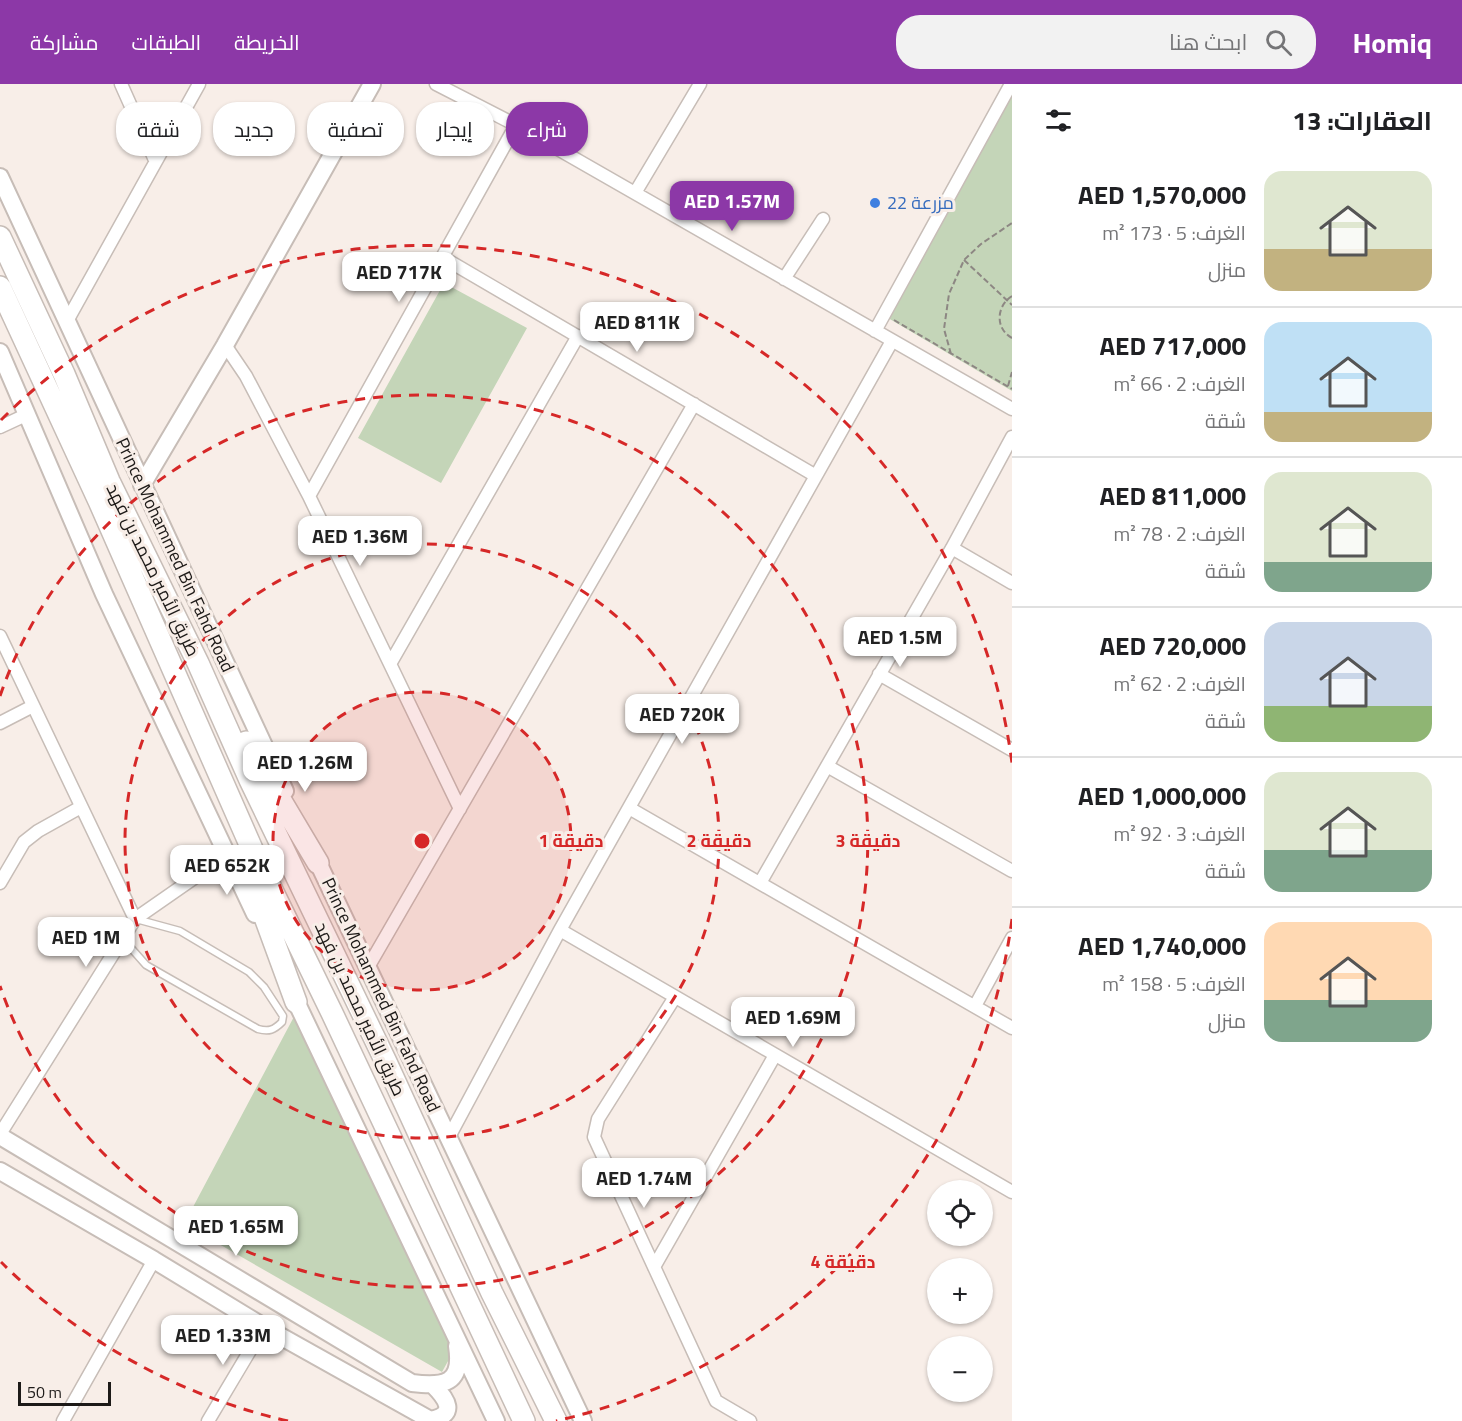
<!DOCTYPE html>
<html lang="ar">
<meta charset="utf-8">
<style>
:root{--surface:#fff;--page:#f2f2f2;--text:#202124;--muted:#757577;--line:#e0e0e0;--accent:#8c38a7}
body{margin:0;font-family:"Titillium Web",Cairo,sans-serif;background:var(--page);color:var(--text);direction:rtl;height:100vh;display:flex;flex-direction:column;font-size:22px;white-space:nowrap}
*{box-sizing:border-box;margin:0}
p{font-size:20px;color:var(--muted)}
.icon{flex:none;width:33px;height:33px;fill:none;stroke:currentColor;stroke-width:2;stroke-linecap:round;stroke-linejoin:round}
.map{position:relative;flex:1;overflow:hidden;direction:ltr}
.sheet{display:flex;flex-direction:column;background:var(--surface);width:450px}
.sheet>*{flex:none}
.hud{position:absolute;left:18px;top:18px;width:570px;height:54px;direction:rtl;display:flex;gap:12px}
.fabs{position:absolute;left:927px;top:1096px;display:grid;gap:12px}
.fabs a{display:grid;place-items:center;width:66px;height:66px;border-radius:50%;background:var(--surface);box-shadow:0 2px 4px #0004;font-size:30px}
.scale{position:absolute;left:18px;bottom:15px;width:93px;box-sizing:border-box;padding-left:6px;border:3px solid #1d1a18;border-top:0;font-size:16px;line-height:21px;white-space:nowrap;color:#1d1a18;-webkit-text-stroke:4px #f8eee8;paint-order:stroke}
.price{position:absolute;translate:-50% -51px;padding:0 14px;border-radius:12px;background:#fff;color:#222;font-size:20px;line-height:39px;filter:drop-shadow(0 2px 3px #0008)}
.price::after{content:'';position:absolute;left:50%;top:36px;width:18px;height:14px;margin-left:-9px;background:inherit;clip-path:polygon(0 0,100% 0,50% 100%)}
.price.active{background:var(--accent);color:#fff}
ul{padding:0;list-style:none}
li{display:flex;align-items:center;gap:18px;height:150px;padding:0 30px}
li+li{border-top:2px solid var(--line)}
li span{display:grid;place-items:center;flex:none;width:168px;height:120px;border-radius:18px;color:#555}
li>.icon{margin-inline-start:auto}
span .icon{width:72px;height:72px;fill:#fffc;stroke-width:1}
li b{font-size:26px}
h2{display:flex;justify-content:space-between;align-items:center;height:72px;padding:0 30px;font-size:26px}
.pill{padding:0 21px;border-radius:24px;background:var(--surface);box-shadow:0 2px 4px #0004;font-size:21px;line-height:54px}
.pill.active{background:var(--accent);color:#fff}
header{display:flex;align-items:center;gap:36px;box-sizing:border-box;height:84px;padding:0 30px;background:var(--accent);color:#fff}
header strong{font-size:28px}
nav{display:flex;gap:33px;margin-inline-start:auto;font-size:21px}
.search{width:420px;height:54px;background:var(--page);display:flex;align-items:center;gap:15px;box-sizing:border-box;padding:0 21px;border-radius:24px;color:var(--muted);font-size:22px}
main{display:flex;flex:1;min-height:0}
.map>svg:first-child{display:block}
.green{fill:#c4d5b8}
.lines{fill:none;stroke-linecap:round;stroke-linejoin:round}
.lane-casing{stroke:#c7bdb7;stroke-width:9}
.street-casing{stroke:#c7bdb7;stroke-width:15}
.secondary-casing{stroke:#c7bdb7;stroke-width:20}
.highway-casing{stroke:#c7bdb7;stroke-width:24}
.path{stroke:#8d8783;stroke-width:2;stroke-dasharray:6 3;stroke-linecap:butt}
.lane{stroke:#fff;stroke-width:6}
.street{stroke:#fff;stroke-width:12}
.secondary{stroke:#fff;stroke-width:16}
.highway{stroke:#fff;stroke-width:21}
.ring{fill:none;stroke:#d62828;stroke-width:3;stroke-dasharray:10 8}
.shop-dot{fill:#3f7fe0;stroke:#f8eee8;stroke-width:2}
.labels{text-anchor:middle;stroke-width:6;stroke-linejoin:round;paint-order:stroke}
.shop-label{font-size:18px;fill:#366cbe;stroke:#f8eee8;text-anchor:start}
.street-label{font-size:18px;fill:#1d1a18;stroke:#f8eee8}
.centre{fill:#d62828;stroke:#f8eee8;stroke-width:3}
.ring-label{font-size:18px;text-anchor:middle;font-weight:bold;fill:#d62828;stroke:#f8eee8;stroke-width:6;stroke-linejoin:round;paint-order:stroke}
</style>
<header>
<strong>Homiq</strong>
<div class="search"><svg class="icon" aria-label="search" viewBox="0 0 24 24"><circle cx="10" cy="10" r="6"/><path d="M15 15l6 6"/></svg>ابحث هنا</div>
<nav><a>الخريطة</a><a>الطبقات</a><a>مشاركة</a></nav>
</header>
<main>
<section class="sheet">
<h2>العقارات: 13<svg class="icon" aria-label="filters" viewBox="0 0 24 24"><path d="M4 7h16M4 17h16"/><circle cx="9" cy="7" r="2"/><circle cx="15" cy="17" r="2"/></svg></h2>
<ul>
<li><span style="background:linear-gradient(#dfe7d0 65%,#c2b280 0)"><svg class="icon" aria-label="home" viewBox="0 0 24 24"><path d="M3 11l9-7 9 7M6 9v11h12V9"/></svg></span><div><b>AED 1,570,000</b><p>الغرف: 5 · 173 m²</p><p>منزل</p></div></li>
<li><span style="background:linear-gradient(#bfe0f5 75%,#c2b280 0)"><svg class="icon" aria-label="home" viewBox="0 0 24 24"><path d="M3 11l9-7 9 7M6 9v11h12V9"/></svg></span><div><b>AED 717,000</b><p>الغرف: 2 · 66 m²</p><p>شقة</p></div></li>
<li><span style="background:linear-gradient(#dfe7d0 75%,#7fa58c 0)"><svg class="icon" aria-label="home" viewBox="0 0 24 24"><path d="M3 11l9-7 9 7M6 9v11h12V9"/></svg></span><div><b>AED 811,000</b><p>الغرف: 2 · 78 m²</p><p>شقة</p></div></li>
<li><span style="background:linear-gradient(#c9d6e8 70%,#8fb573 0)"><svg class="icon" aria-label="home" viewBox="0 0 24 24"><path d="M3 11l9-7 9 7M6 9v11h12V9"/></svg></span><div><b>AED 720,000</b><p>الغرف: 2 · 62 m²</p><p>شقة</p></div></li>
<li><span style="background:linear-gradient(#dfe7d0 65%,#7fa58c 0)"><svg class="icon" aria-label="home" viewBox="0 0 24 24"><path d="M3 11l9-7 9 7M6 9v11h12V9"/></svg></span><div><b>AED 1,000,000</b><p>الغرف: 3 · 92 m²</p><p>شقة</p></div></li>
<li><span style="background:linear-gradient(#ffd9b3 65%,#7fa58c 0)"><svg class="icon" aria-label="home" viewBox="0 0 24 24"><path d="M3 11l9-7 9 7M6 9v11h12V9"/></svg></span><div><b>AED 1,740,000</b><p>الغرف: 5 · 158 m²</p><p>منزل</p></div></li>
</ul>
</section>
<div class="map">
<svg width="1012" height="1337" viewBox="0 0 1012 1337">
<rect width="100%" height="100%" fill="#f8eee8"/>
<!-- green -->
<path class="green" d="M1012,9V307L888,234Z
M444,199L527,244L441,399L358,354Z
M297,927L453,1268L442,1288L184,1140Z"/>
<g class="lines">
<defs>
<path id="lane" d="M123,855L146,881L258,945C269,948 274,946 282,938L283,932L264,903L249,888L180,847L136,835"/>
<path id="street" d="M121,0L155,76
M436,0L516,41L1012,325
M635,109L700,0
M442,173L816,392
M784,195L823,135
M67,237L199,0
M875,247L1011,0
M225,261L246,292L309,412L460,725
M0,343L28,330
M309,412L516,41
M952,464L1012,499
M0,552L135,835
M390,580L578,252
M879,590L1012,666
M0,639L33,622
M827,682L1012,787
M629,724L1012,944
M0,799L24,758L38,747L81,723
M760,799L952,464L1012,353
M560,846L1012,1108
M367,885L694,320
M675,913L598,1035L594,1053L716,1317L750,1337
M975,922L1012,854
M0,1050L135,835L227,771
M449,1053L560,846L892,257
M654,1183L775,971
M63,1337L154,1176
M208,1337L264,1243"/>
<path id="secondary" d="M0,93L285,707
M0,268L104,510L255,830
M142,401L225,261L372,0
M313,768L583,1337
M291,907L496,1337
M0,1052L412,1299C444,1303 463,1300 457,1262
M0,1087L154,1176L264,1243L432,1337
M430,1336C458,1331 447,1315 433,1301"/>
<path id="highway" d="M0,153L64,290L109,397L198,579L250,696L386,978L492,1209L556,1337
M0,203L99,417L252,765L332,929L524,1337
M246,658L318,779
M244,776L296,918"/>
</defs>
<!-- lane casing -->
<use href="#lane" class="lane-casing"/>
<!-- street casing -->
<use href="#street" class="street-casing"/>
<!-- secondary casing -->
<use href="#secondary" class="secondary-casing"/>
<!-- highway casing -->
<use href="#highway" class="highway-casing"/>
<!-- path -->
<path class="path" d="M964,176L1012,221
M1012,212C996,222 995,245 1012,254
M894,236L1012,305
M951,270L944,245L949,210L964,176L981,160L1012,139
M1008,302L1012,288"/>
<!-- lane -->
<use href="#lane" class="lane"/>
<!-- street -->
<use href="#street" class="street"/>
<!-- secondary -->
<use href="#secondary" class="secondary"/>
<!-- highway -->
<use href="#highway" class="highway"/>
</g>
<!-- distance rings -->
<circle cx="422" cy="757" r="149" fill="#d62828" fill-opacity=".12"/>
<g class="ring">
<circle cx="422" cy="757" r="149"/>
<circle cx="422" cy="757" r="297"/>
<path d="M0 612A446 446 0 1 1 0 902"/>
<path d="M1012 835A595 595 0 0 1 556 1337M288 1337A595 595 0 0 1 1 1178M1 336A595 595 0 0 1 1012 679"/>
</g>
<!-- markers -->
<circle class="shop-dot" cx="875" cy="119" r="6"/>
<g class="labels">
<!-- shop labels -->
<g class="shop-label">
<text x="887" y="125">مزرعة 22</text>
</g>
<!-- street labels -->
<g class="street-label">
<text transform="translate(175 471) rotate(65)" y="6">Prince Mohammed Bin Fahd Road</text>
<text transform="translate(153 486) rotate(64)" y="6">طريق الأمير محمد بن فهد</text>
<text transform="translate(381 911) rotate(65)" y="6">Prince Mohammed Bin Fahd Road</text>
<text transform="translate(360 925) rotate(65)" y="6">طريق الأمير محمد بن فهد</text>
</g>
</g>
<circle cx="422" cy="757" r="9" class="centre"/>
<g class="ring-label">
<text x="571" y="763">1 دقيقة</text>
<text x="719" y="763">2 دقيقة</text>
<text x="868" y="763">3 دقيقة</text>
<text x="843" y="1184">4 دقيقة</text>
</g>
</svg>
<div class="fabs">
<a><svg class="icon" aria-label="locate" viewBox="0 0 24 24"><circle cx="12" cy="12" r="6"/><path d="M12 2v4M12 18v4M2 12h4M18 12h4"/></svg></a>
<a>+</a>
<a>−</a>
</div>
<div class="scale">50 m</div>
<b class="price active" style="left:732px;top:148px">AED 1.57M</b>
<b class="price" style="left:399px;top:219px">AED 717K</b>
<b class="price" style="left:637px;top:269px">AED 811K</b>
<b class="price" style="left:360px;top:483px">AED 1.36M</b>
<b class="price" style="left:900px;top:584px">AED 1.5M</b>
<b class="price" style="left:682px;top:661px">AED 720K</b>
<b class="price" style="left:305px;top:709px">AED 1.26M</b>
<b class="price" style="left:227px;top:812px">AED 652K</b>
<b class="price" style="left:86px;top:884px">AED 1M</b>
<b class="price" style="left:793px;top:964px">AED 1.69M</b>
<b class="price" style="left:644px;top:1125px">AED 1.74M</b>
<b class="price" style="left:236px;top:1173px">AED 1.65M</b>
<b class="price" style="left:223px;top:1282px">AED 1.33M</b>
<div class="hud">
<a class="pill active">شراء</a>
<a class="pill">إيجار</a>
<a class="pill">تصفية</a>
<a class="pill">جديد</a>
<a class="pill">شقة</a>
</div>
</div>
</main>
